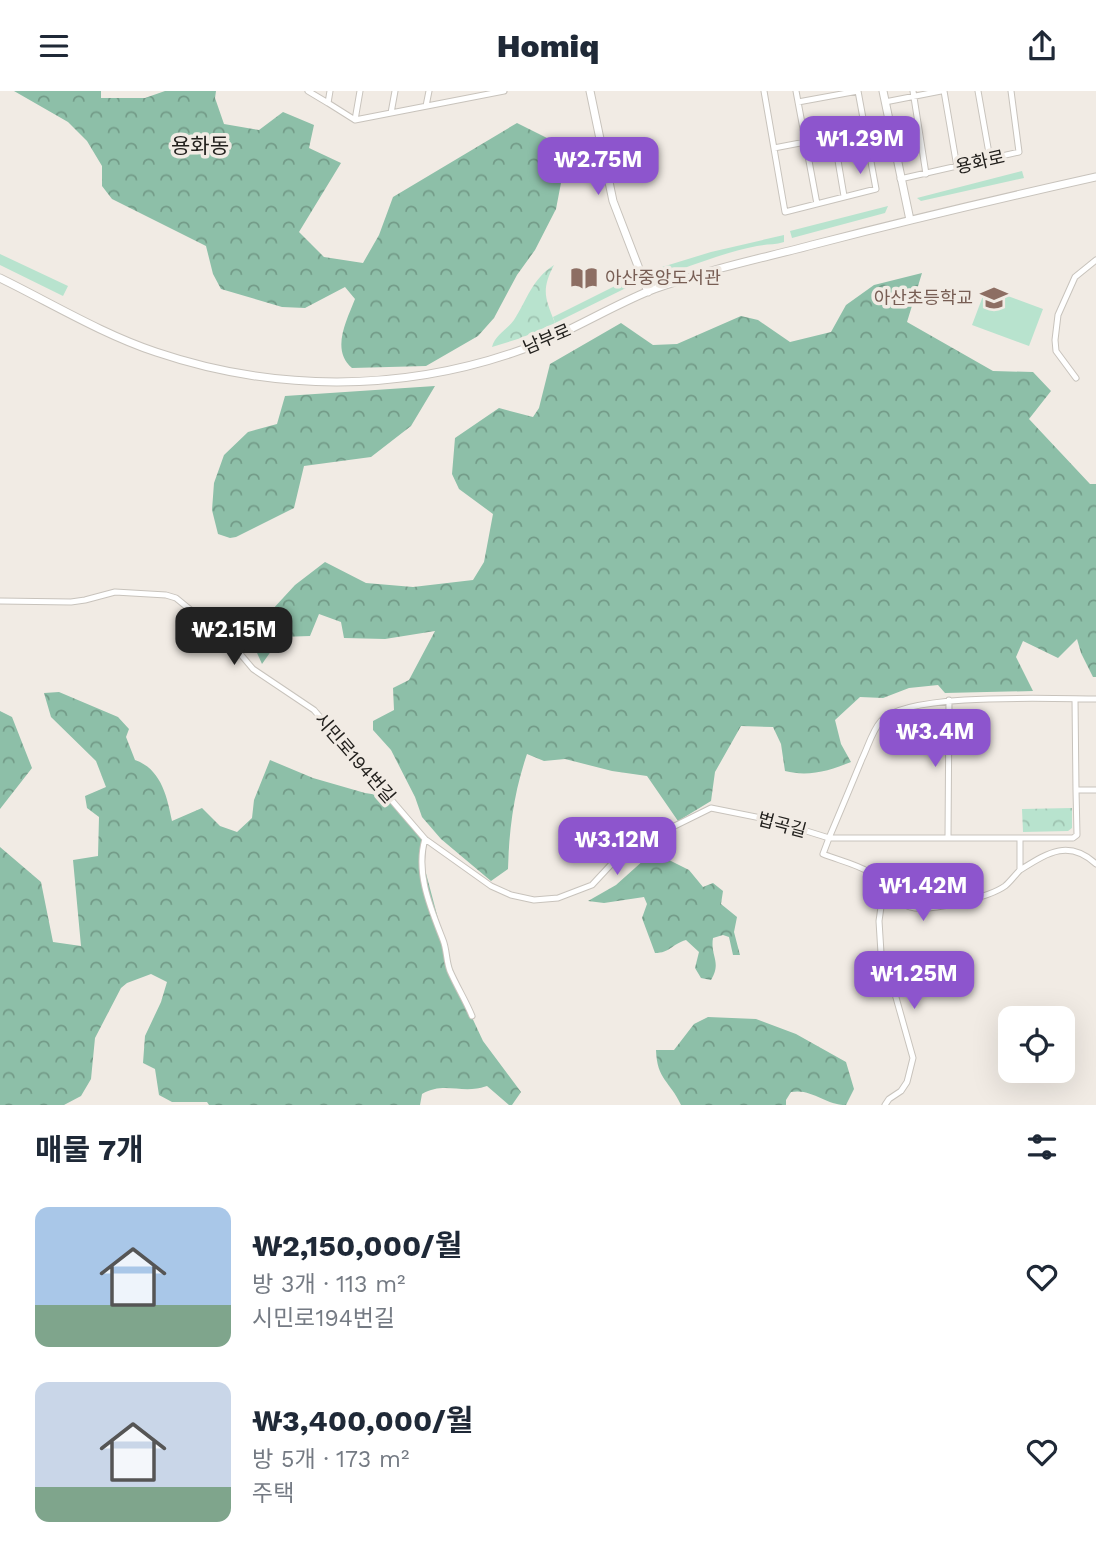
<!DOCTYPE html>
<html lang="ko">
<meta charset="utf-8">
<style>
:root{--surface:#fff;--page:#f6f6f7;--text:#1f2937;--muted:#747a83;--accent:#8d55cd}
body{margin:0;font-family:"Work Sans","Noto Sans KR",sans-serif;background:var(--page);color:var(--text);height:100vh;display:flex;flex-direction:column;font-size:26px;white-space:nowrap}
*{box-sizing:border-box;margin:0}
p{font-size:23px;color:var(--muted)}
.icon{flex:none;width:38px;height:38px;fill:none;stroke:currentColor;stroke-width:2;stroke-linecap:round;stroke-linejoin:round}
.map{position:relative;height:1014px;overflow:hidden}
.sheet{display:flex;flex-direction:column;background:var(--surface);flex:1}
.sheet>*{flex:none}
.buttons{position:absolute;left:998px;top:915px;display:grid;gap:14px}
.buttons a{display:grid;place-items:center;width:77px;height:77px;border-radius:14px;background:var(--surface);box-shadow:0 7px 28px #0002;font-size:35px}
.price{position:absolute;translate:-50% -60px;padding:0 16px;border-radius:14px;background:var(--accent);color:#fff;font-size:23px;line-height:46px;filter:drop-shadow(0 2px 4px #0008)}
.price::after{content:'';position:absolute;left:50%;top:42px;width:21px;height:16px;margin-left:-10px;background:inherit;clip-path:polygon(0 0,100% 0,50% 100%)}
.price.on{background:#222;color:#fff}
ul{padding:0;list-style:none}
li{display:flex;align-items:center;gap:21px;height:175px;padding:0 35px}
li span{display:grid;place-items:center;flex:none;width:196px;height:140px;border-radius:14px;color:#555}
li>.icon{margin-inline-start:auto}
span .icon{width:84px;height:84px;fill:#fffc;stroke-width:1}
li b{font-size:30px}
h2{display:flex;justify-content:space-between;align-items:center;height:84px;padding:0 35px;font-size:30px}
header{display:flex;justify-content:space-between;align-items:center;height:91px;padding:0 35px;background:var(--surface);font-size:32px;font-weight:800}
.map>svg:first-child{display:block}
.grass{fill:#b8e3ce}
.forest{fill:url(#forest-crowns)}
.park{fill:url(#park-crowns)}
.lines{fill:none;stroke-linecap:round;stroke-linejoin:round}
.minor-casing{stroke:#c8c3bc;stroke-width:7}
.tertiary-casing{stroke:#c8c3bc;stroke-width:9}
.minor{stroke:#fff;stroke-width:5}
.tertiary{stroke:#fff;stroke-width:7}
.labels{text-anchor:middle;stroke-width:7;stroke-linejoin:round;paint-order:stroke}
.street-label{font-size:18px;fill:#22201d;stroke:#f1ebe4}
.education-label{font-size:18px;fill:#785e54;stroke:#f1ebe4;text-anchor:start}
.quarter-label{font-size:21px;fill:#22201d;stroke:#f1ebe4}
</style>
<header><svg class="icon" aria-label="menu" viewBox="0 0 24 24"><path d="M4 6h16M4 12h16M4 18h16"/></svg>Homiq<svg class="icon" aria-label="share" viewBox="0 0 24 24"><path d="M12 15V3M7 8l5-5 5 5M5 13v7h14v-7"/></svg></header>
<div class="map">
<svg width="1096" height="1014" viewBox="0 0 1096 1014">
<defs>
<pattern id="forest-crowns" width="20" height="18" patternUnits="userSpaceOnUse" patternTransform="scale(1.75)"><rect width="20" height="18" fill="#8dbfa8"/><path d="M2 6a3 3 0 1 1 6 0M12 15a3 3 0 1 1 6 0" fill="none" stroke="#739b88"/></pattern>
<pattern id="park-crowns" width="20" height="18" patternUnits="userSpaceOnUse" patternTransform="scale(1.75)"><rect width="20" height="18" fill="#b8e3ce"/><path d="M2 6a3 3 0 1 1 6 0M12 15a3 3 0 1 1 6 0" fill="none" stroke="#9ec2b0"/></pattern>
</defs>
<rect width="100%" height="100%" fill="#f1ebe4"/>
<!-- grass -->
<path class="grass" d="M1022,80L1024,87L921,110L917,107Z
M888,115L885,122L792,147L790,140Z
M784,144V151C774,154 766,153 757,155C725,161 688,176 657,187L651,185L649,180L711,161Z
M0,163L68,195L63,205L0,174Z
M633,186L630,195L555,232L553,226Z
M986,197L1043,218L1029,255L972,234Z"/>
<!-- forest -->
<path class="forest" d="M14,0H101V7H145L165,0H216L215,7L224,33L259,39L283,21L314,34L309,57L341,72L299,141L324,166L363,172L379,144L393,106L517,32L563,55L565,71L556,118L535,159L517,184L494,227L478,245L426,275L352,277C331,259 346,231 355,208L345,196L305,217L282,216L221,198L213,183L206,155L112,108L102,95V75L87,50L68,31Z
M922,182L907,231L993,280L1033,281L1051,300L1029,328L1090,393H1096V586H1093L1081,562L1077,548L1058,567L1023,550L1016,566L1033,600L945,602L938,594L909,597L883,607L860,606L835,629L841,653L851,671C829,680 808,686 785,680L781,653L773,636L741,635L715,681L711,710L678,730L647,685L612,680L565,668L544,670L527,663C514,701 509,738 508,778L491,790L441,748L422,726L415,706L391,659L373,639V630L394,619L393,597L409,589L435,540L385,548L344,547L341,531L319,523L310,545L281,546L262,573L249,544L295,494L325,471L366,492L413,496L473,489L484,471L493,423L459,398L452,383L455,347L499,317L533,326L539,317L550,273L621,232L653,254L677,253L741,225L758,229L790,251L831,241L846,214L874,194Z
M435,295L411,335L371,366L304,375L294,417L236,446L230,447L218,443L212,419L214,392L224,364L248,341L277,333L285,305Z
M59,601L118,626L129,638L126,646L135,669C161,678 167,705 172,730L202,717L220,735L237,741L252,727L254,709L270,669L313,687L365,702L385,705L423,744V771L454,888L483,950L521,1001L512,1014H509L487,995C462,1004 445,990 422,1003L420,1014H209L207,1011H172L159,1004L155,978L143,972L145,945L161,911L167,891L151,883L127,892L121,897L95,947L91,988L81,1005L64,1014H0V756L41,791L53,851L81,855L73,769L98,765L99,726L87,717L85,705L106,696L96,670L51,626L44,602Z
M0,620L12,626L32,677L0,718Z
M663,766L689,779L703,796L713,792L723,800L721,813L737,826L734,841L740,864H733L729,846L723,844L713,847C710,865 722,871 711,889L701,887L695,877L699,861L686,849C672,853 670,862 655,862L642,827L647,813L644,806L604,812L588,810L616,794L645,768Z
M708,926L756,928L796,943L846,971L854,998L846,1014C825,1014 812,997 791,1001L786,1009V1014H681C670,990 657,989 656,959H674L694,933Z"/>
<!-- park -->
<path class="park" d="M554,174C541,199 545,207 555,232L521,247L492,256C495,244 507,239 514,229C527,209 532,188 554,174Z
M1072,717V737L1068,740L1023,741L1022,718Z"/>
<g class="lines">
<defs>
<path id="minor" d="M308,0L328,12L330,0
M764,0L785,121L876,98L858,0
M796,0L817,113
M913,0L926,83
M944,0L957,76
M978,0L990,68
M798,11L858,0
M885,11L941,0
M328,12L355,29L391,22L395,0
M426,15L429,0
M391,22L504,0
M355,29L360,0
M834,46L844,105
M774,57L889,35
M900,88L1019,61L1011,0
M1076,287L1056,260L1055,249L1058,224L1075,186L1096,169
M0,510L71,511L85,509L115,501L166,504L176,507L231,552L253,578L314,619L425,748L491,795L511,804L534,809L558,807L592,794L619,765L628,758L711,717L771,729L829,747L823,763C838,769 856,773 869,781C885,791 891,810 910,816C927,822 990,806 1005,795C1010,791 1015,784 1020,779V747
M1075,608L1076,699
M1096,608C1056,608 905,601 881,630C872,640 868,656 862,668C851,695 840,721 829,747H1073L1077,744L1076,699H1096
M948,747L949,609
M425,748C415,782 431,818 443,849C447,859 446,870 450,880C457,896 466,910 472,925
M1020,779C1046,763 1068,747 1096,773
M885,1014L889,1008L901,1000L907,991L913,967L895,903L882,878L879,830L881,816L891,804"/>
<path id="tertiary" d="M590,0L613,110L648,201
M883,0L910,129
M0,187C51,212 102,243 156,261C274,301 401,301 518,260C564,245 605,218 649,200C667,193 686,188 704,182C741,171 779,163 816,153C909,129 1002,107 1096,86"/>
</defs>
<!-- minor casing -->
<use href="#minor" class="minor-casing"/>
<!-- tertiary casing -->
<use href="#tertiary" class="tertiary-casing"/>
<!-- minor -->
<use href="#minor" class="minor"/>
<!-- tertiary -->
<use href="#tertiary" class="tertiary"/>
</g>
<!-- icons -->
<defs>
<symbol id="library-bare" viewBox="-9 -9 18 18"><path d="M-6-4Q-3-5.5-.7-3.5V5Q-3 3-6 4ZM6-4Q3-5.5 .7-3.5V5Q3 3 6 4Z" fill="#8d6e63" stroke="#f1ebe4" stroke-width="2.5" paint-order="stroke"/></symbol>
<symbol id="school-bare" viewBox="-9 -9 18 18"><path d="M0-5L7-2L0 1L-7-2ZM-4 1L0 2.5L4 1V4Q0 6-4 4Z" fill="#8d6e63" stroke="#f1ebe4" stroke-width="2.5" paint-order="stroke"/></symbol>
</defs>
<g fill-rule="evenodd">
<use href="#library-bare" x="565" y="168" width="38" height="38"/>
<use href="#school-bare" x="975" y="188" width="38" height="38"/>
</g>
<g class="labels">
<!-- street labels -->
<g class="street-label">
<text transform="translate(980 71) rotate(-13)" y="6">용화로</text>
<text transform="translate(547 248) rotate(-23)" y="6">남부로</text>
<text transform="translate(355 667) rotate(49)" y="6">시민로194번길</text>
<text transform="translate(782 734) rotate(15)" y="6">법곡길</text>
</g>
<!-- education labels -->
<g class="education-label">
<text x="605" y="193">아산중앙도서관</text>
<text x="973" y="213" text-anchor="end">아산초등학교</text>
</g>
<!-- quarter labels -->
<g class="quarter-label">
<text x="200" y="62">용화동</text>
</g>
</g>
</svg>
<div class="buttons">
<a><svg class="icon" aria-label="locate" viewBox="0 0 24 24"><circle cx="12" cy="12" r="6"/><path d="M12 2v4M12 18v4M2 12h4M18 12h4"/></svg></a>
</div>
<b class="price" style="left:860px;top:85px">₩1.29M</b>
<b class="price" style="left:598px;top:106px">₩2.75M</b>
<b class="price on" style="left:234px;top:576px">₩2.15M</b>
<b class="price" style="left:935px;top:678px">₩3.4M</b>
<b class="price" style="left:617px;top:786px">₩3.12M</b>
<b class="price" style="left:923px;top:832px">₩1.42M</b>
<b class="price" style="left:914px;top:920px">₩1.25M</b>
</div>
<section class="sheet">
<h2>매물 7개<svg class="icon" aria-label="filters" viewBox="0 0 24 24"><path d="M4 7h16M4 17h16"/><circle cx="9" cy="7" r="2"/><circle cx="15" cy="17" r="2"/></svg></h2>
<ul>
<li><span style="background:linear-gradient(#a9c7e8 70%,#7fa58c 0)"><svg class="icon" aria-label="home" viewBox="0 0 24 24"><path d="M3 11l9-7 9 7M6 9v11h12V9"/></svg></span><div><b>₩2,150,000/월</b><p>방 3개 · 113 m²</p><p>시민로194번길</p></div><svg class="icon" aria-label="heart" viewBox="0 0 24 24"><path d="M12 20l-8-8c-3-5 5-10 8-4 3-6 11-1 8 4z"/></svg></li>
<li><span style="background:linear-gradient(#c9d6e8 75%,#7fa58c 0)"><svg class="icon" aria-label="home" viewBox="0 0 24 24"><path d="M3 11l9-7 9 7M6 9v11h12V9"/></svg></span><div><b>₩3,400,000/월</b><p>방 5개 · 173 m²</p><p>주택</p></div><svg class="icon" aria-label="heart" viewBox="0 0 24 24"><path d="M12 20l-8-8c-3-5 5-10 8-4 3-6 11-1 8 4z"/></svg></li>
</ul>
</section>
